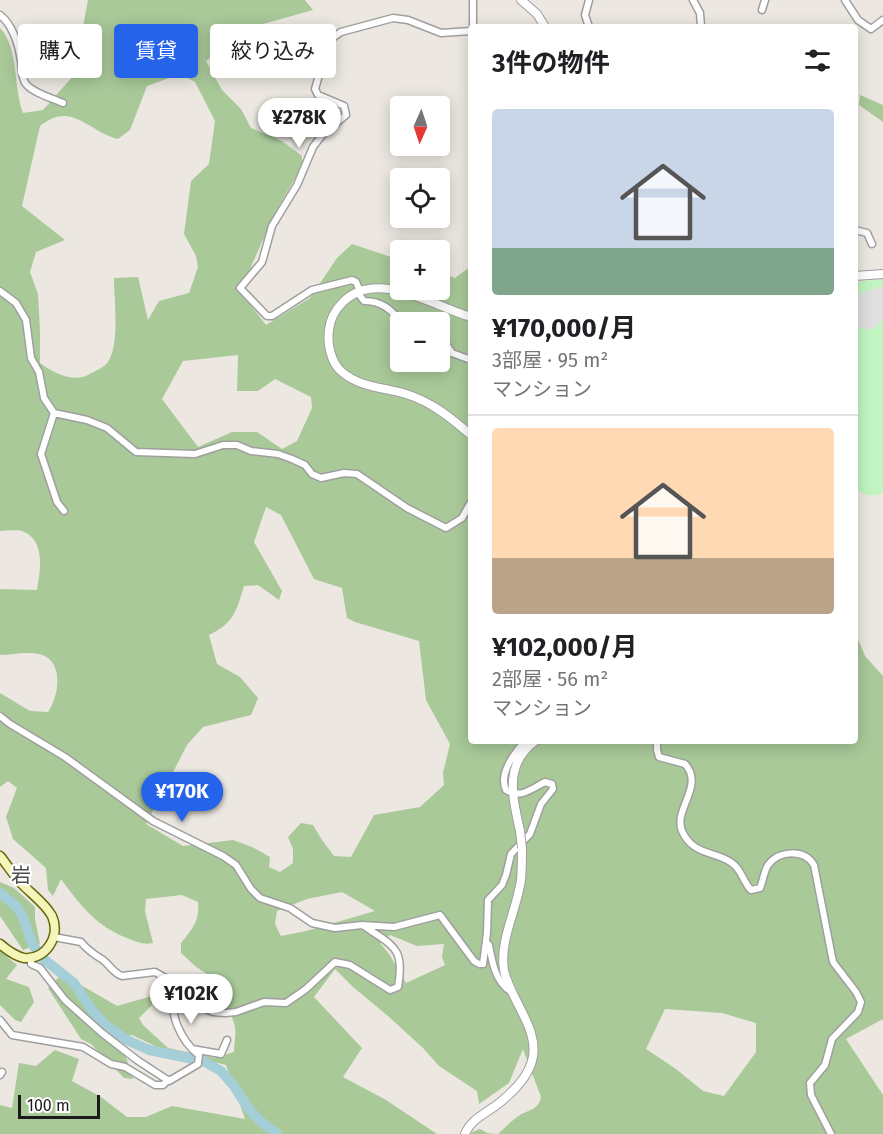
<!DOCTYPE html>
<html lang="ja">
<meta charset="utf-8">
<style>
:root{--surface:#fff;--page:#f6f6f6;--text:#202124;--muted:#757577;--line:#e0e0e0;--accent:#2563eb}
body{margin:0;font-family:"Fira Sans","Noto Sans JP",sans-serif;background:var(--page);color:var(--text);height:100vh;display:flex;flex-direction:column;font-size:22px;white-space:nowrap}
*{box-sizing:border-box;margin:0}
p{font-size:20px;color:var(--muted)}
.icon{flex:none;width:33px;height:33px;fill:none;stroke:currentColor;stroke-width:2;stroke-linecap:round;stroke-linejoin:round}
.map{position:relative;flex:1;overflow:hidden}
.sheet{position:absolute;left:468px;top:24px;width:390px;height:720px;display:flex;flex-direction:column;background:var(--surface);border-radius:6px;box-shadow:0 3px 15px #0003}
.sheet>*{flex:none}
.guide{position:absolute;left:18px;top:24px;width:360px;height:54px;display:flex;gap:12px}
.needle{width:39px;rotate:183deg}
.fabs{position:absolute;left:390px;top:96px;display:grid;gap:12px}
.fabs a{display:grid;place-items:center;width:60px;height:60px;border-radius:6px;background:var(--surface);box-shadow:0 3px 15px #0003;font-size:30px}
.scale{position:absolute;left:18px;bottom:15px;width:82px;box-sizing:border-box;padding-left:6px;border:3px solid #1b1b1b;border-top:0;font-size:16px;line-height:21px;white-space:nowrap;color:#1b1b1b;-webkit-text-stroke:4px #fff;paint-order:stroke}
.price{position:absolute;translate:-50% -51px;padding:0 14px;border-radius:21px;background:#fff;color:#222;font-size:20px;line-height:39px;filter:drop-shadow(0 2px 3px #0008)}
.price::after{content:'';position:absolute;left:50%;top:36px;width:18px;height:14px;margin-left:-9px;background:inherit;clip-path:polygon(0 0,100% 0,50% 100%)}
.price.on{background:var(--accent);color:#fff}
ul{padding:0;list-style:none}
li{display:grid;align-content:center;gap:12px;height:318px;padding:0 24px}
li+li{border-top:2px solid var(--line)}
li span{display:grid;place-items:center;height:186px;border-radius:6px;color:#555}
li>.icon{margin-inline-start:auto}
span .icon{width:108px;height:108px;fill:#fffc;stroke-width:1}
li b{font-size:26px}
h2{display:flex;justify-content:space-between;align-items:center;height:72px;padding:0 24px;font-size:26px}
.chip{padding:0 21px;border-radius:6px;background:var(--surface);box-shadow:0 3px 15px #0003;font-size:21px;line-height:54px}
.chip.on{background:var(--accent);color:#fff}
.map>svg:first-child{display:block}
.forest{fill:#a9c999;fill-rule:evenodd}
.park{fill:#c0f5c2}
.parking{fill:#dfdfdf}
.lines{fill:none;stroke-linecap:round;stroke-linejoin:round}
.river{stroke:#a4ced8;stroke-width:10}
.minor-casing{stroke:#9f9f9f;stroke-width:9}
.tertiary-casing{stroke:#9f9f9f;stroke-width:10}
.secondary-casing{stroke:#63690b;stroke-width:11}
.minor{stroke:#fff;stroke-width:6}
.tertiary{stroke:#fff;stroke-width:8}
.secondary{stroke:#f4f5b7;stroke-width:8}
.tertiary-bridge-casing{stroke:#9f9f9f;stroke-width:10;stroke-linecap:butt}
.tertiary-bridge{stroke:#fff;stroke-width:8}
.labels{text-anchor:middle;stroke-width:4.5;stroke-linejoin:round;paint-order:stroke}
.neighbourhood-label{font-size:20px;fill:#4e4e4e;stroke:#fff}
</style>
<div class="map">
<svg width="883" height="1134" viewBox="0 0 883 1134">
<rect width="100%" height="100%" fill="#ece8e1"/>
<!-- forest -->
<path class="forest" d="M88,0H305L313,10L256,26L206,61L222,90L241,109L251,128L282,141L302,156V166L276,211L249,271L237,287L266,325L310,298L337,258L352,244L400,260V290H440V273L455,278L471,266V741H855V632L865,656L883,676V1019L846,1039L883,1095V1134H467L480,1129L487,1133L498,1134C505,1128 512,1120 520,1115C529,1110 539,1109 541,1097L523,1049L509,1083L479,1104L477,1091L439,1066L423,1048L388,1016L353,987L335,969L314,997L362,1048L343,1077L386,1100L437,1134H0V1105L12,1108L19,1063L36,1066L55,1050L79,1059L72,1081L101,1097L127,1117H146L172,1106L245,1119L226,1065L161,1049L132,1035L116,1039L127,1060L133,1079L124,1078L91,1044L81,1039L48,988L62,974L117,1006L152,996V1005L139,1018L143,1025L168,1048L215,1058L234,1052C234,1044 237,1031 234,1023C228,1006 215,1001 216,980L195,966L181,953V943C192,930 200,921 198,902L182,895L146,899L145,911L153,943C143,945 137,942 127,938C96,926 80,905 61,879L53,896L48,890L46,868L13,839L6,817L17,788L8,781L0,787V693L30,711L48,712C59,696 65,660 39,654C27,651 12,655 0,655V589L37,590C40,573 46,541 24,532C18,529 8,531 0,531V28C19,47 13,87 23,113L43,110L74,75ZM180,74L195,82L215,121L209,164L191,181L184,234L196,256L198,267L189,293L159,301L148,320L138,277L114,278C114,300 120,343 108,362C104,368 94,371 88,375C73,383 52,372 40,363V331L38,294L30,272L36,252L65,240L22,206L40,126C72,100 88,132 118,139L130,130L147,86ZM400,322H440V362H400ZM238,355L237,391H258L275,379L311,397L312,408L297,441L282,449L257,432H232L198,447L162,399L183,361ZM266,507L281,515L314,579L342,588L347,618L355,622L419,641L426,700L450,744L443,773L444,785L420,807L374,815L351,857L334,856L322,840L313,825L301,823L288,837L293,849V863L280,872L269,867L270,857L252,847L233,840L183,846L146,824L187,745L203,727L251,715L258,698L240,677L217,664L209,635C234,623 236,612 244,586L258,585L279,600L282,591L254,542ZM342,892L375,911L306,931L281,936L275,924L277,911L307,899ZM390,935L417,946L444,944L442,957L445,965L406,983L389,954L380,943ZM665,1009L722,1013L756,1023V1052L724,1096L703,1091L676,1069L646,1049Z
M860,95L883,105V122L859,105Z
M0,882L14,888L35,907V919L40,944L23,950L0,916Z
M0,951L17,965L6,979L29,987L34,1002L21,1022L15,1020L0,1005Z"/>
<!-- park -->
<path class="park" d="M883,279V493C872,498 865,495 855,489V282Z"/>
<!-- parking -->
<path class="parking" d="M883,286V319L873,330L870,327L867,330L861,328L858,330L855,328V295Z"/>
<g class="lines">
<!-- river -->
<path class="river" d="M0,893L16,906L22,915L32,943L41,957L74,983L92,1010L105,1025L127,1040L149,1050L203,1061L221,1071L234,1086L248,1108L259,1120L277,1134"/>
<defs>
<path id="minor" d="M693,0L700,13L701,27
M845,0L858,20L871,29L883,20
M762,10L765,0
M0,15C13,25 19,46 21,61C22,68 21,78 26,84C33,93 52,98 63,103
M473,27V0
M589,27L585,15L589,0
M855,230L867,233L872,244
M0,291L16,303L26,320L31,358L39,372L44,398L54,413L41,454L57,502L64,511
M360,291L356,282L352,280L312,290L272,316H267L240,288L262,262L272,226L297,185L313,147L323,134L346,115L344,106L318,95L315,89L328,44L331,39L341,32L393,18L408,20L441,33L471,31
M357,292L364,301C382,301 390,309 402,322
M440,337L442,338L452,353L471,360
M54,413L87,420L107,428L136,452L195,454L223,445H237L251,451L278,454L292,459L305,465L312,474L321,478L344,473L357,474L407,508L446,528L462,518L471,502
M0,716L10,724L65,757L153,821L223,856L236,865L251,889L260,898L290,908L312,923L335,928L362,925L394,927L440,915L474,961L479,964H483L487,933L488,900L502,885L506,875L511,854L530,834L541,804L553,789L552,784L545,782C531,789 521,799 506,790C498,773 515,753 525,741
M657,741V750L659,757L685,764C705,786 673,809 682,831C693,856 716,851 732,863C742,870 743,882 751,890L760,888C763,881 764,871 768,865C779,850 804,849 814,865L833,962L856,992L861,1002L858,1012L832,1039L825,1065L810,1083L811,1095L831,1134
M54,937L81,942C88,951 94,954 103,960C110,965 113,973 122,976L155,972L171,981L178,993L192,1003L213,1012L225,1013L236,1012L264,1002L286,1003L306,989L335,962L350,965L390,990L398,987C405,946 393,947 363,925
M487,943L489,945C492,961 495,981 510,991
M31,958V964L40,968L65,1000L102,1033L137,1060L169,1081L198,1064L199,1055C183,1043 165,1011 178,993
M0,1020L12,1035L83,1047L111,1064L125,1067L155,1085H163L168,1080
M192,1049L221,1054L227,1040
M0,1075L2,1072"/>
<path id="tertiary" d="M521,0L537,14L545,27
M855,276L883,274
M471,317C433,306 377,268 343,302C335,310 330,319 329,330C327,344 331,363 342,372C361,388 384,387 406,394C432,402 451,418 471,435
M520,831C513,798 503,765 535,741
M465,1134C471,1119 485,1114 498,1104C512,1093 527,1079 532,1061C541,1030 510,1000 504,970C499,941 517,909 521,880C522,870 522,858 522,848"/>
<path id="secondary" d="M0,856C7,865 13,874 20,882C30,893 45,903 52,916C61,936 46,960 24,958C15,956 7,950 0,944"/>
</defs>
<!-- minor casing -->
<use href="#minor" class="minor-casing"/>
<!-- tertiary casing -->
<use href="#tertiary" class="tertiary-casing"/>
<!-- secondary casing -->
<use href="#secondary" class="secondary-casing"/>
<!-- minor -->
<use href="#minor" class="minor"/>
<!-- tertiary -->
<use href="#tertiary" class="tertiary"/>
<!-- secondary -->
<use href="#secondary" class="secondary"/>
<defs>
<path id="tertiary-bridge" d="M520,831L522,848"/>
</defs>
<!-- tertiary-bridge casing -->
<use href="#tertiary-bridge" class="tertiary-bridge-casing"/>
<!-- tertiary-bridge -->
<use href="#tertiary-bridge" class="tertiary-bridge"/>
</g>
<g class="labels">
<!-- neighbourhood labels -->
<g class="neighbourhood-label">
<text x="21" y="882">岩</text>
</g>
</g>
</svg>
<div class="fabs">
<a><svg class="needle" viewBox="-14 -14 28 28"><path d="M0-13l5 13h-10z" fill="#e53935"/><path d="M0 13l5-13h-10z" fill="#757577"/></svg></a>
<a><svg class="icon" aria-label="locate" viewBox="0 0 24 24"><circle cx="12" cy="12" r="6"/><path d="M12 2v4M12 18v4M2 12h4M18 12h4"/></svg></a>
<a>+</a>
<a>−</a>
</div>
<div class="scale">100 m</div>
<b class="price" style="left:299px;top:149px">¥278K</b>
<b class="price on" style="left:182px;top:823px">¥170K</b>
<b class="price" style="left:191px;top:1025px">¥102K</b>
<div class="guide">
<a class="chip">購入</a>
<a class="chip on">賃貸</a>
<a class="chip">絞り込み</a>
</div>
<section class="sheet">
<h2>3件の物件<svg class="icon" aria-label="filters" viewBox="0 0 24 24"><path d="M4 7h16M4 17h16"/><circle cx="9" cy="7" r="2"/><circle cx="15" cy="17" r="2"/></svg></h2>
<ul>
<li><span style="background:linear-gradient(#c9d6e8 75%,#7fa58c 0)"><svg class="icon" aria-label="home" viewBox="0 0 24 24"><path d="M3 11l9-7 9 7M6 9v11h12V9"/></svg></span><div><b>¥170,000/月</b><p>3部屋 · 95 m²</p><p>マンション</p></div></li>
<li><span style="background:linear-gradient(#ffd9b3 70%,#b9a48a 0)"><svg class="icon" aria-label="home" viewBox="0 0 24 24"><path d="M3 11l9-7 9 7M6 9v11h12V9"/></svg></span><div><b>¥102,000/月</b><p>2部屋 · 56 m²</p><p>マンション</p></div></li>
</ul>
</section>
</div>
